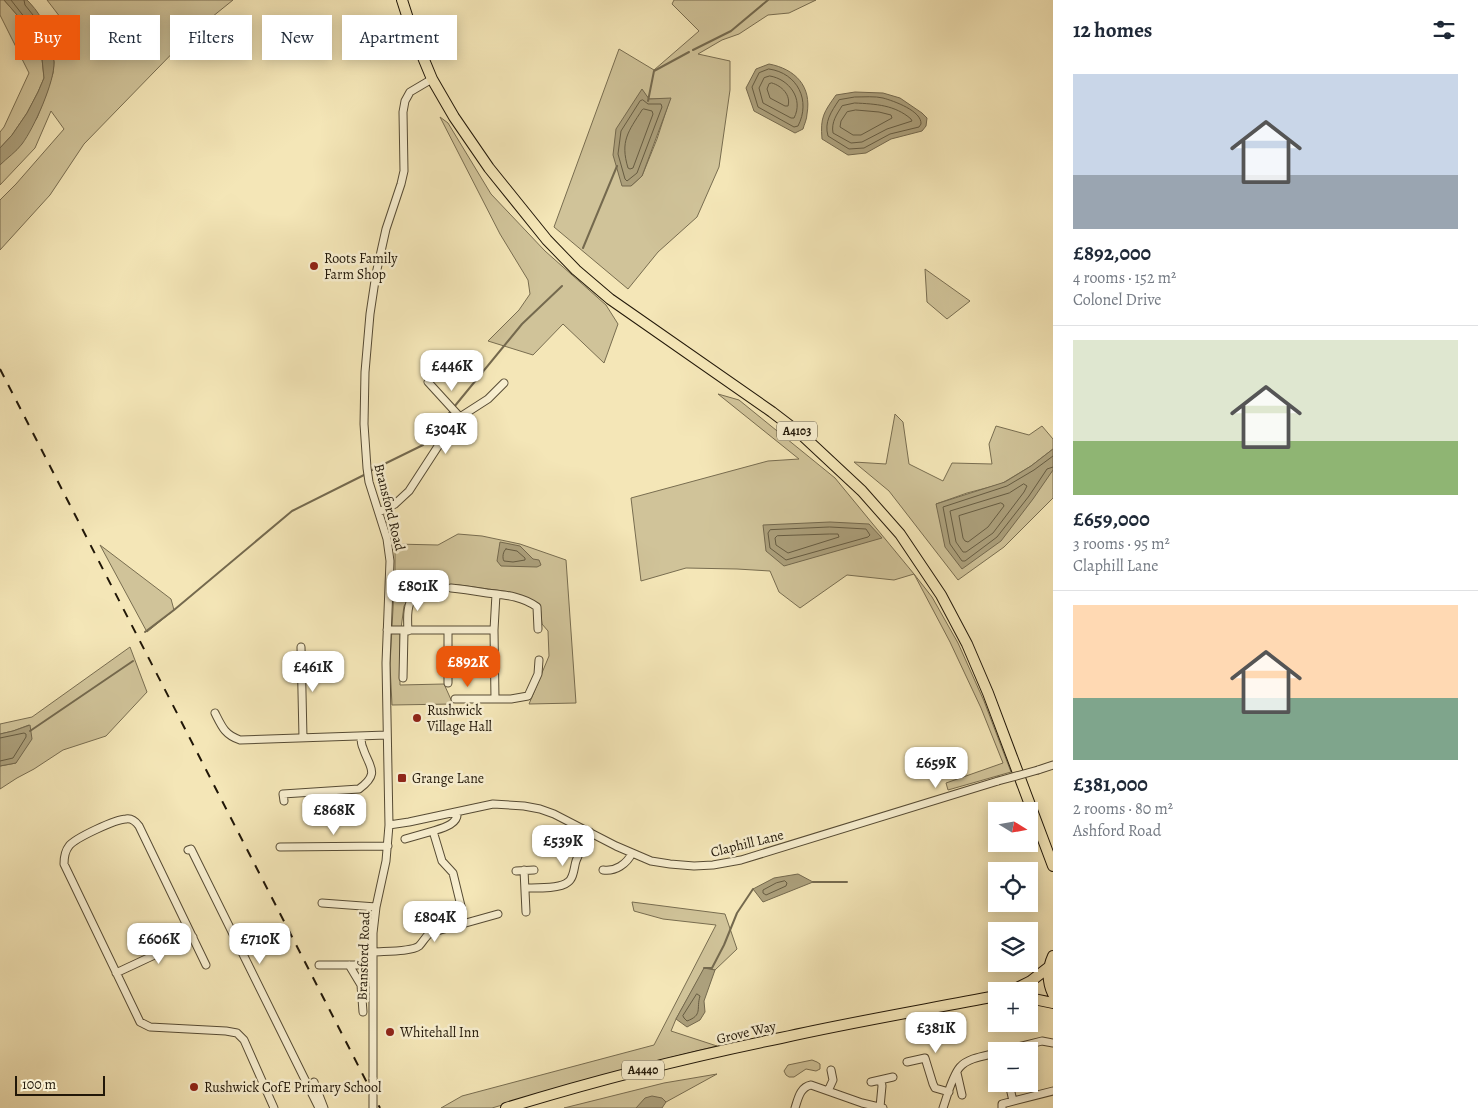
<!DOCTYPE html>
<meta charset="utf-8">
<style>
:root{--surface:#fff;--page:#f6f6f7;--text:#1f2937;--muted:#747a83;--line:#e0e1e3;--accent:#ea580c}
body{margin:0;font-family:Alegreya,serif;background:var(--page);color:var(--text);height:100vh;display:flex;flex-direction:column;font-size:19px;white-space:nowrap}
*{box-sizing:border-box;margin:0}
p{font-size:16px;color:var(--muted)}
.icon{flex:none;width:28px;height:28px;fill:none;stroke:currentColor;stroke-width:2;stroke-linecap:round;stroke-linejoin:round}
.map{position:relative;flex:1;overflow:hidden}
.sheet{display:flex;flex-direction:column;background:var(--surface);width:425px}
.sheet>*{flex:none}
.top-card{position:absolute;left:15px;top:15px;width:475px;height:45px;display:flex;gap:10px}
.needle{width:32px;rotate:101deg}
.controls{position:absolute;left:988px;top:802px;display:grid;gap:10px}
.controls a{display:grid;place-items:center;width:50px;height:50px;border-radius:0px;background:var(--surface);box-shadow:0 2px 12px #0003;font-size:25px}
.scale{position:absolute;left:15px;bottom:12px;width:90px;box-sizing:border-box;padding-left:5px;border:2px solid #211708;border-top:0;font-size:14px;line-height:18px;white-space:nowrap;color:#211708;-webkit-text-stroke:4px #f8efd0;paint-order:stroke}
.price{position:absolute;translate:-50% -42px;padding:0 11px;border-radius:10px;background:#fff;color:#222;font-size:16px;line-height:32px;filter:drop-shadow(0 1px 2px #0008)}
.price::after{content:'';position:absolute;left:50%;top:30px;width:15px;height:11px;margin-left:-8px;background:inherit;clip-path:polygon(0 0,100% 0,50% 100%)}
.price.selected{background:var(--accent);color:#fff}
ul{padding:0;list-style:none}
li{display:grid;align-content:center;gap:10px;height:265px;padding:0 20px}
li+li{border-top:1px solid var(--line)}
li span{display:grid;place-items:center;height:155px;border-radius:0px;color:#555}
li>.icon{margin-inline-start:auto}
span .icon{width:90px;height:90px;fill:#fffc;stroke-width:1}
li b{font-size:21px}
h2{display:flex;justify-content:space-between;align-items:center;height:60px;padding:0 20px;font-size:21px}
.pill{padding:0 18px;border-radius:0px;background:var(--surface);box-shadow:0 2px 12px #0003;font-size:18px;line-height:45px}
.pill.selected{background:var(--accent);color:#fff}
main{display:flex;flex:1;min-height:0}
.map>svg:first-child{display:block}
.green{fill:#d0c399;stroke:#786d50;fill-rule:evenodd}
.water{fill:#aca07c;stroke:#74694e}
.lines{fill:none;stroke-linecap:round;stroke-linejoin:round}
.shore{stroke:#665c42;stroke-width:1}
.stream{stroke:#74694e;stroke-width:2}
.minor-casing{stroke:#564b34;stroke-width:9}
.highway-casing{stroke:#211708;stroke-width:12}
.minor{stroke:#f8efd0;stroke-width:7}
.highway{stroke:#f4e6b7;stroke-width:10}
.rail{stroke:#211708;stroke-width:2;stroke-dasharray:9 9;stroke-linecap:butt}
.minor-bridge-casing{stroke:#564b34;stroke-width:9;stroke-linecap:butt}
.minor-bridge{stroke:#f8efd0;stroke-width:7}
.poi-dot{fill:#8f2418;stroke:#f8efd0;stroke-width:2}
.labels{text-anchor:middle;stroke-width:5;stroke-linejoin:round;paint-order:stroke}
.shield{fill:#f8efd0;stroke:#625844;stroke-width:1}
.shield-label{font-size:12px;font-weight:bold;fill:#211708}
.poi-label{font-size:14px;fill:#211708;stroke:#f8efd0;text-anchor:start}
.street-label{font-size:14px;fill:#211708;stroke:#f8efd0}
</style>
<main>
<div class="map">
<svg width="1053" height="1108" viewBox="0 0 1053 1108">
<rect width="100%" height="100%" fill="#f4e6b7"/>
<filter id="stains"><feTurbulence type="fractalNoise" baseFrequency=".004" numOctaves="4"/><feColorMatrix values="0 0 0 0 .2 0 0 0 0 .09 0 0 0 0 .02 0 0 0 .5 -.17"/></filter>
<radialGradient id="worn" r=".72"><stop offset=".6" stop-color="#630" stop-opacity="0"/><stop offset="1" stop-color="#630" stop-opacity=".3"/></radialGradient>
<!-- green -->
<path class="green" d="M0,0H4L25,24L41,49L44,78L38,92L27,113L12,135L0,148V132L4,127L29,73L0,15Z
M47,0H233L191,34L84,144L50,195L0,250V200L16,184L64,129L51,111L35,148L0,185V165L37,118L47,92L53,73L54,62L42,18L67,26Z
M674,0H816L789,13L768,15L739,34L722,40L698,54L730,61V90L719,167L697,217L658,252L628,289L554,227L619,49L654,70L699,31L672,4ZM642,90L649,99H670L657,139L642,176L631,186Z
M440,117L448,123L491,194L545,251L606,305L618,324L604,363L563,324L533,355L488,341L519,310L530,294L528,280L500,234Z
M925,269L970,301L947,319L927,302Z
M718,394L739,400L835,478L914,574L932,597L958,643L984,701L1011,772L948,790L946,783L1003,763L981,708L950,642L914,574L894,580L847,575L800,608L779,592L770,571L737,569L686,568L641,581L631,498L768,461L799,459Z
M895,414L903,422L909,464L943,481L952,463L992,464L989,444L996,426L1029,435L1042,426L1053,439V449L1031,466L1001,484L967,493L936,504L1045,480L1053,470V498L1004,547L958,580L889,491L854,462L886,464Z
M458,534L482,536L520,544L566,560L576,703L529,704L549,656L548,631L542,624L540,605L510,592L459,585L439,586L421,579L404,606L400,636V685L444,684L453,704L392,705L390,665L395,571V544L438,545Z
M100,545L171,599L174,610L147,632Z
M130,647L147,692L106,736L63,750L34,769L17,778L0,789V766L16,763L29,725L13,731L0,734V724L32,717Z
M632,902L725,914L737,949L715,970L704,969L676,1019L671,1031L717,1046L632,1067L492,1108H441L462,1096L654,1045L716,925L663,919L634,911Z
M812,1060L817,1062L820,1064V1069L816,1071L806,1069L794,1077H789L786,1075L784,1071L788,1065Z
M717,1074L666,1102L646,1098L640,1108H564L664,1083Z"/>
<!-- water -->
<path class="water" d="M4,0H27C32,5 38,12 41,18C46,26 54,52 54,62C55,81 34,128 22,144C16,152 7,158 0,165V148L12,135L27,113L38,92L44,78L41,49L25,24Z
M769,64C795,69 812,86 807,114C807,119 804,125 803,129L795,133L754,111L746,88L756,69Z
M642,89L649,99L671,98L642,176L631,186H622L613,155L616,129Z
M855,92L883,93L900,98L922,113L927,118L926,126L922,131L891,139L866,153L848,155L822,139C820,117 824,112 836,95Z
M1053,449V470L1033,499L1001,541L962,569L945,547L936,504L1005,482L1031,466Z
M830,522L869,524L882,538L784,566L766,551L763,525Z
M500,542L520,546L533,559L539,560L541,565L537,567L501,566L497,561Z
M30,725L32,739L16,763L0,766V734L13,731Z
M798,874L813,882L763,902L753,889L774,878Z
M704,968L715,970L704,1001L705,1012L700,1020L687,1027L676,1019Z
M652,1096L662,1098L666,1102L662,1108H636L645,1098Z"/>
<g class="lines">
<!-- shore -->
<path class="shore" d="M11,0L36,32L39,33L41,31L37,20L25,5L24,0
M769,69C798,73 811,101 798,126L794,127L758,107L752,87L759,73Z
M770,76C789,79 804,99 794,118H791L763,103L759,88L764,78Z
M772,83C782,86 791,95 788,106H785L770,98L767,89L769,84Z
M855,97C864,97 875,96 883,98C894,101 922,111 921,124L919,127L890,134L864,148L849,149L828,136C824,122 831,112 839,100Z
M643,100L648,104H661L662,107L637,173L627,181L625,179L618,154L621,131L640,101Z
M855,103C876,104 895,105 911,119L912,121L887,129L862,142L851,143L833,133C831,122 837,114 842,106Z
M644,109L652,111L653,114L633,168L630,169L628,168C620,141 628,132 642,110Z
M856,110L879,112L891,115L892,118L861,135H853L840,127L841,121L847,112Z
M1053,456L1034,470L1007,486L943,507L950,544L962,561H965L997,537L1029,496L1047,469L1053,467
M1024,484L1027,486L1024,492L993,533L966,552H963L956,542L950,511L1009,493Z
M1001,503L1003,504L1004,506L988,527L968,542L965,541L963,538L959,516Z
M830,527L866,529L870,535L868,537L786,560L770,548L768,533L770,530Z
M830,534H838L839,537L788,553L776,545L775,538L777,536Z
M506,549L517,551L525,558V560L513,562L504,561C502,558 503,551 506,549Z
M0,738L24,733L26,734V737L13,758L0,761
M785,881L787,883L786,886L766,895L763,893V890L776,883Z
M697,994L700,996C696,1009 703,1015 687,1021L684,1018L683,1016Z"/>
<!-- stream -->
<path class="stream" d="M693,50L731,31L768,0
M648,101L654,71L689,52
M583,248L617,166
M454,407L522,324L562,286
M370,471L423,445L451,411
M145,632L174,610L292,511L366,474
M30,731L133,661
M813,882H847
M704,968H712L724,945L737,913L753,889"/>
<defs>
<path id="minor" d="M428,382L460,417
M379,512L395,504L409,491L446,434L460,417L488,399L504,383
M451,588C463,589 475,591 487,593C505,595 522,596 537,607L538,629
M387,630H494
M408,631C407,614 407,606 415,591
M448,631V683
M301,647L303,738
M403,678L404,631
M455,699H511L528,696L538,674L539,660
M495,699L494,630L496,594
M215,713C222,727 225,735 240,740L387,735
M1038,770L1053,765
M284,801L283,794L359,789C381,773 369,767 363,748C361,744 361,740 361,736
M457,812C459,824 443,828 433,831L442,861L453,873L462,910
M389,825L409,822L493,804L524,806L540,809L554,814L616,846L651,861L670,864L694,866L713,865L741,860L998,781
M405,839L433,831
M280,847L388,846
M188,850L191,849L319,1108
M524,870L526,912
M603,870C615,872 627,864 632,853
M516,871L534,870
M525,888C536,888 560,889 568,882C574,878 574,867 576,861C580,851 584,841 590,832
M322,903L376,907
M373,952C384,951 411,952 419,946C423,942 425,937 430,933L498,914
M206,965L139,826C136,822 132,818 126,819C116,819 75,838 69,846C65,851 64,858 64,864L140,1022L150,1027L226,1031L237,1033L244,1040L274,1108
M319,965H373
M349,965L361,985L363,1012
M116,973L193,937
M1002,1051L1042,1041L1053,1043
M907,1062L925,1058L933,1084L935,1088L949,1092
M957,1073L962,1095
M373,1079V933L376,907L386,861L389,825L386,663L390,561L387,539L369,482L367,468L364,424L365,372L370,314L376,274L386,229L401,184L404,171L403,112L405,101L410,92L432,79
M314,1082L324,1108
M871,1082L893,1077
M1010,1088L1013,1101
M828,1091L833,1080L831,1070
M880,1107L882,1086L881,1080
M795,1108C798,1099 800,1087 811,1085L862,1103L883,1108
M943,1108C947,1097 952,1076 960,1067C968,1058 984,1056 996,1053
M1002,1108V1104L1053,1091"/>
<path id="highway" d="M402,0L412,31L432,79L454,117L489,168L547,240L576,270L610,299L772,412L802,435L862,491L900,534L941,595L967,644L988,693L1053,866
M1053,956C1047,969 1047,981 1053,994
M1011,991L1031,981L1049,967
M1029,998L1053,1003
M506,1108C596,1080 688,1057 781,1038C852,1022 924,1010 996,996"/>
</defs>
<!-- minor casing -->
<use href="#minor" class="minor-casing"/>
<!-- highway casing -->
<use href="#highway" class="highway-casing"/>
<!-- minor -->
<use href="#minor" class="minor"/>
<!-- highway -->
<use href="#highway" class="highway"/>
<!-- rail -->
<path class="rail" d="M0,369L380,1108"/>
<defs>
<path id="minor-bridge" d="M998,781L1038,770
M373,1108V1079"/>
</defs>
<!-- minor-bridge casing -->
<use href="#minor-bridge" class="minor-bridge-casing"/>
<!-- minor-bridge -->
<use href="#minor-bridge" class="minor-bridge"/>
</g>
<!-- markers -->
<g class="poi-dot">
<circle cx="314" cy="266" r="5"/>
<circle cx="417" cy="718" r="5"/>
<rect x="397" y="773" width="10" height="10" rx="2.5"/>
<circle cx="390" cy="1032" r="5"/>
<circle cx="194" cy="1087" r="5"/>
</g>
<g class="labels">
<!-- shield labels -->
<g class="shield">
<rect x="777" y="421.5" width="40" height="19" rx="4"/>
<rect x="622" y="1060.5" width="42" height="19" rx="4"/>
</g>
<g class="shield-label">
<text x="797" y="435">A4103</text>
<text x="643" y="1074">A4440</text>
</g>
<!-- poi labels -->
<g class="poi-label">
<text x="324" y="263">Roots Family<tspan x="324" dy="16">Farm Shop</tspan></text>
<text x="427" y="715">Rushwick<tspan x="427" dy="16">Village Hall</tspan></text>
<text x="412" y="783">Grange Lane</text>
<text x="400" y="1037">Whitehall Inn</text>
<text x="204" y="1092">Rushwick CofE Primary School</text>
</g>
<!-- street labels -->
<g class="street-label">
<text transform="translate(390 507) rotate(76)" y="5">Bransford Road</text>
<text transform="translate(747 843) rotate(-14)" y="5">Claphill Lane</text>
<text transform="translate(363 956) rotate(-88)" y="5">Bransford Road</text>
<text transform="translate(746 1032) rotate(-13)" y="5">Grove Way</text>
</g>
</g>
<rect width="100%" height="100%" filter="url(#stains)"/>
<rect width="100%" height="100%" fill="url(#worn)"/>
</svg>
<div class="controls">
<a><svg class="needle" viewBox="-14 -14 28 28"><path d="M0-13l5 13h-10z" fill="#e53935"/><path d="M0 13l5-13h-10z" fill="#747a83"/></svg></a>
<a><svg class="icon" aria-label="locate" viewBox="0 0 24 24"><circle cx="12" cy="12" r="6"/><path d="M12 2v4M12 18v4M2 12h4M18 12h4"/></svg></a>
<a><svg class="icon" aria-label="layers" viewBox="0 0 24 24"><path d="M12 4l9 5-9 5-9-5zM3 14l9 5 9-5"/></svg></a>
<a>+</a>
<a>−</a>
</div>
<div class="scale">100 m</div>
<b class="price" style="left:452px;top:392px">£446K</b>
<b class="price" style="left:446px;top:455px">£304K</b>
<b class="price" style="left:418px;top:612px">£801K</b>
<b class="price selected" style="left:468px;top:688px">£892K</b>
<b class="price" style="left:313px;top:693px">£461K</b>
<b class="price" style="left:936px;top:789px">£659K</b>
<b class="price" style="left:334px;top:836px">£868K</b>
<b class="price" style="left:563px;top:867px">£539K</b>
<b class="price" style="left:435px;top:943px">£804K</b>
<b class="price" style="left:159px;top:965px">£606K</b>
<b class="price" style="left:260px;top:965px">£710K</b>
<b class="price" style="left:936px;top:1054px">£381K</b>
<div class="top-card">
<a class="pill selected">Buy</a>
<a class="pill">Rent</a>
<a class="pill">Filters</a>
<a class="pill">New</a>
<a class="pill">Apartment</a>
</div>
</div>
<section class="sheet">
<h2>12 homes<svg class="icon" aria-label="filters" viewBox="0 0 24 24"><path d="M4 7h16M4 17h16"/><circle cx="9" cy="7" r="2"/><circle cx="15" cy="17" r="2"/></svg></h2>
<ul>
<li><span style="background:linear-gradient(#c9d6e8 65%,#9aa5b1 0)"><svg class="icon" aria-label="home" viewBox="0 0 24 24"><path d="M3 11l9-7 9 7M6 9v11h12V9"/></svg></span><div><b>£892,000</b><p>4 rooms · 152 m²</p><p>Colonel Drive</p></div></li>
<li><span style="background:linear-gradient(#dfe7d0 65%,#8fb573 0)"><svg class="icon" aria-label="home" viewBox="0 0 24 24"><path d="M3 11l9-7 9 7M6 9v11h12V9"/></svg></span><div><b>£659,000</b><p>3 rooms · 95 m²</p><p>Claphill Lane</p></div></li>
<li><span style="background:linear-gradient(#ffd9b3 60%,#7fa58c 0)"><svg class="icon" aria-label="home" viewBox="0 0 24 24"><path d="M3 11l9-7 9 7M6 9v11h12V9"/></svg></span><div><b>£381,000</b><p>2 rooms · 80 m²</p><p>Ashford Road</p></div></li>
</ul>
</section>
</main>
